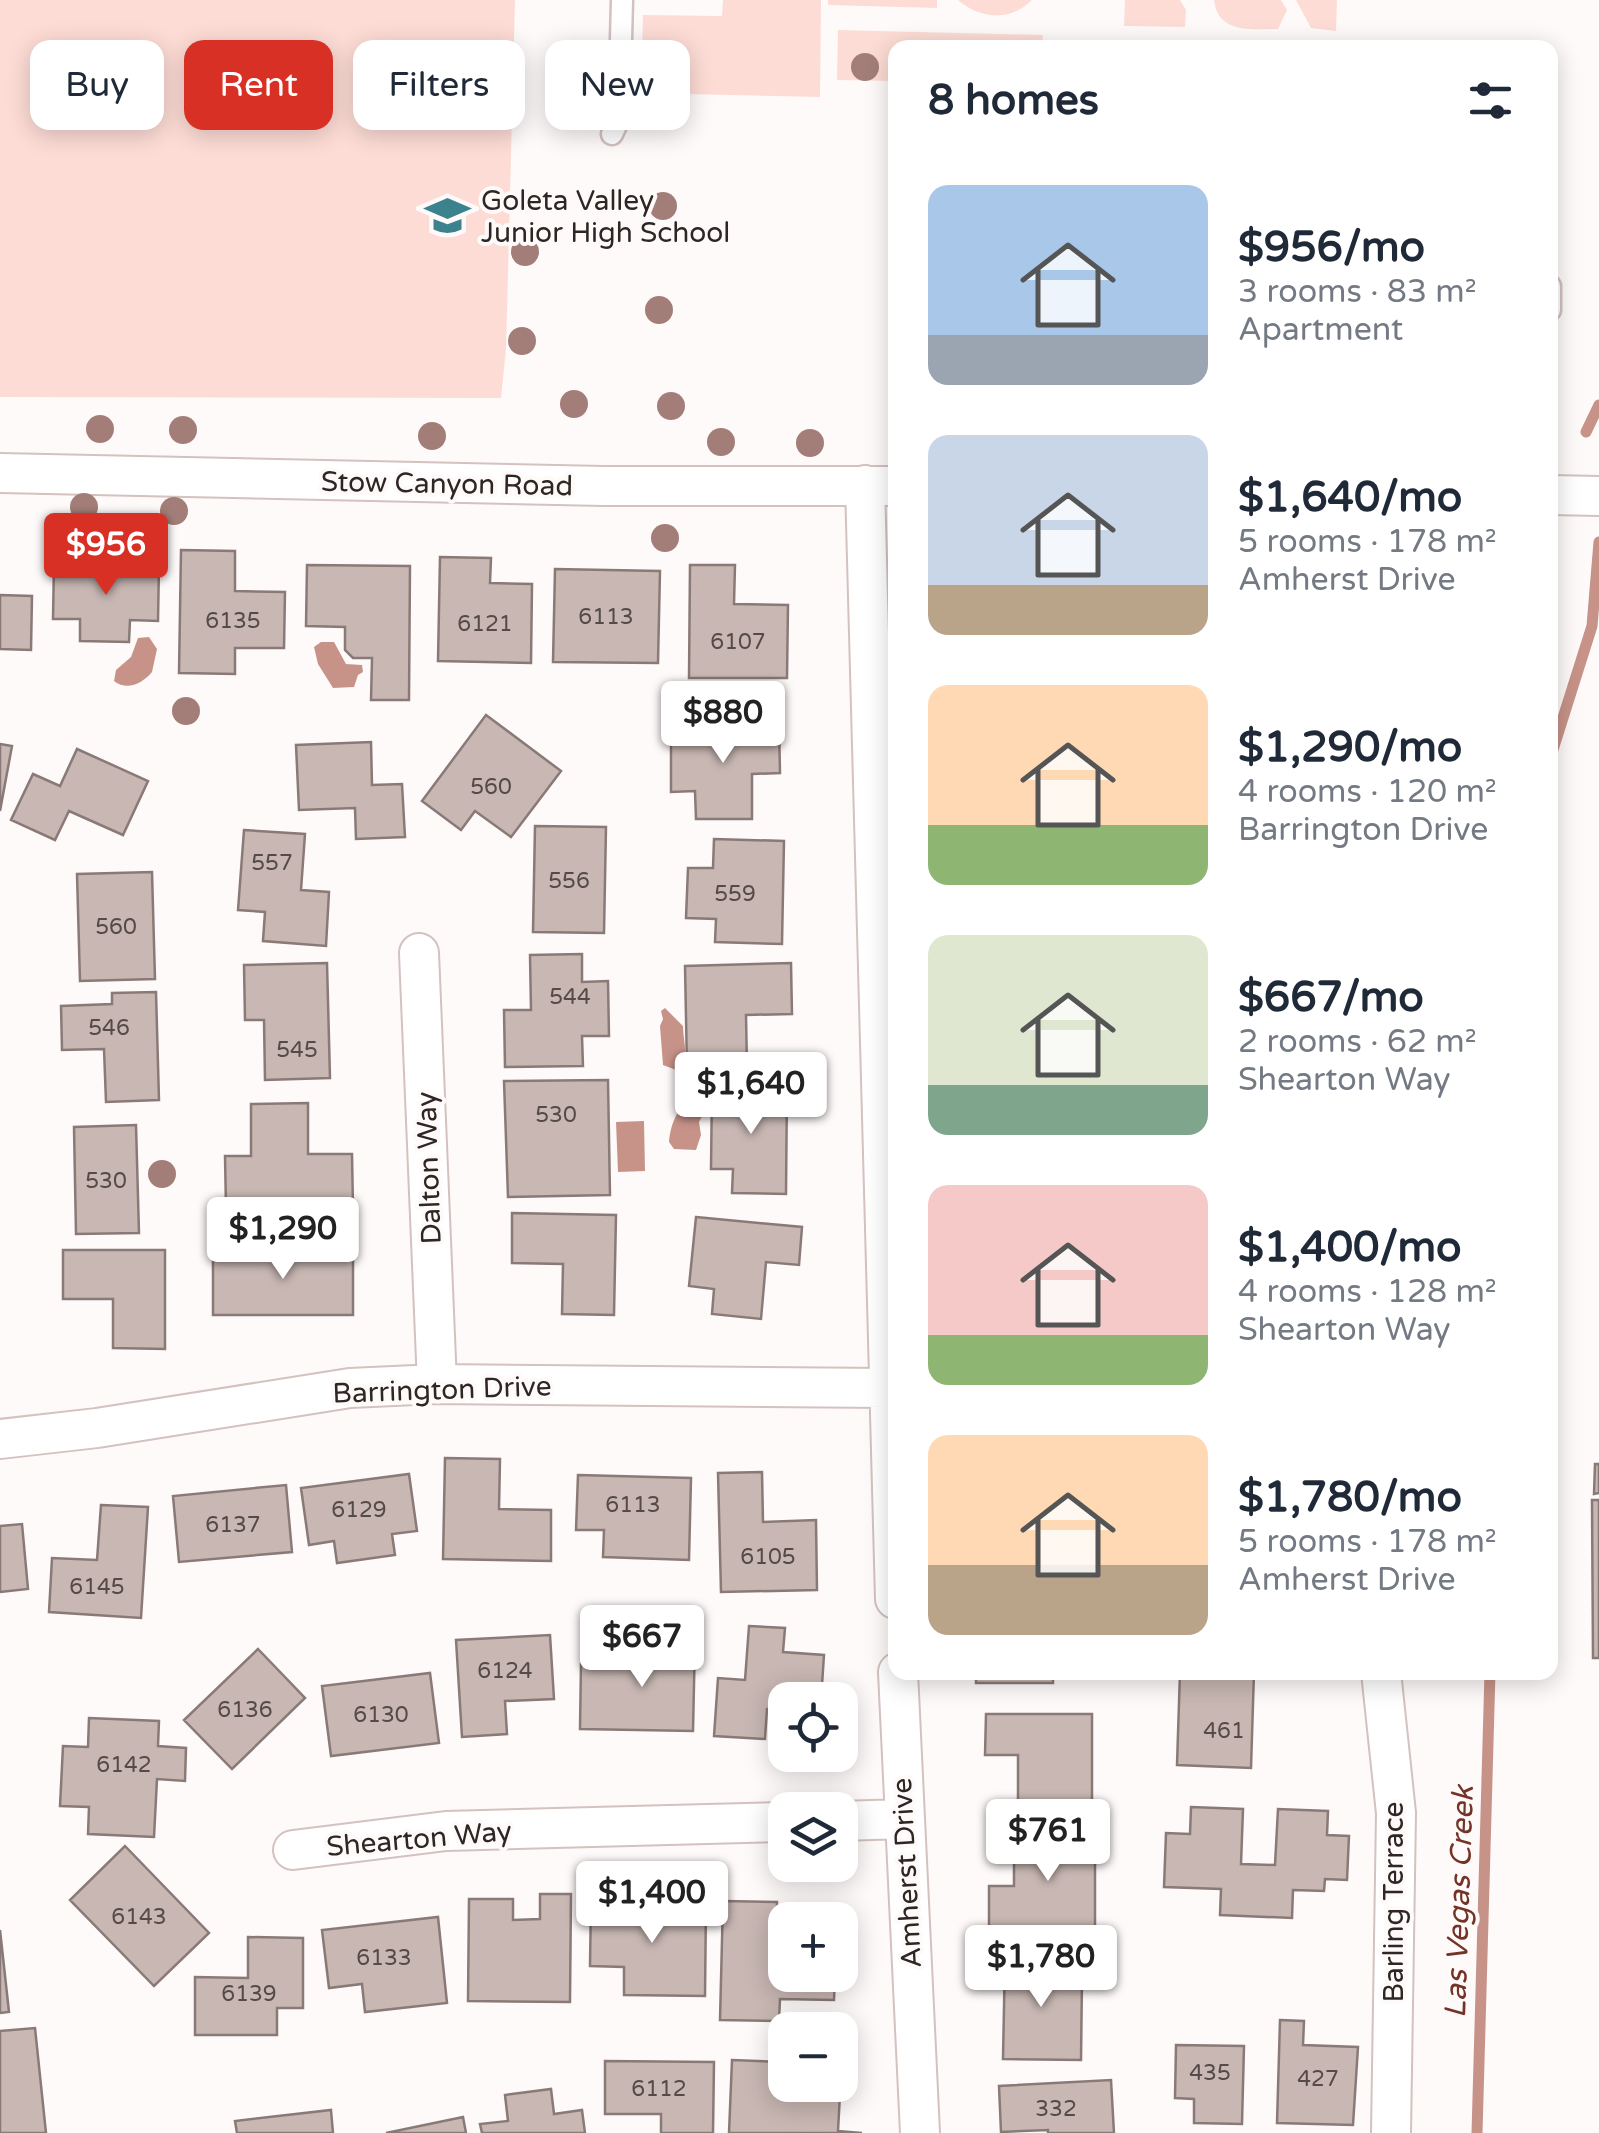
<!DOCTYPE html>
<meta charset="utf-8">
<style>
:root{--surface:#fff;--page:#f6f6f7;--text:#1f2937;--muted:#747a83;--accent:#d93025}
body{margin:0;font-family:"Varela Round",sans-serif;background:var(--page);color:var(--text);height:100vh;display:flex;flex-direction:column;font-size:38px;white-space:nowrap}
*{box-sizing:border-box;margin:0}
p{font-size:32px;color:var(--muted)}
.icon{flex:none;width:55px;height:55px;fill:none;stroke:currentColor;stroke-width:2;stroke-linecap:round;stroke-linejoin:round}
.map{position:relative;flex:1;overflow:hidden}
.details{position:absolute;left:888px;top:40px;width:670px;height:1640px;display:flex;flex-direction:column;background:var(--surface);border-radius:20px;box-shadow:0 5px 25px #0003}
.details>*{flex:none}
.hud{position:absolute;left:30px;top:40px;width:708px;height:90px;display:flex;gap:20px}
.controls{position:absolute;left:768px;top:1682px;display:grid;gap:20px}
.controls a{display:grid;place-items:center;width:90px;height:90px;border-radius:20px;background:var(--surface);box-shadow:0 5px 25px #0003;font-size:50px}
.price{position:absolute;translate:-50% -85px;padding:0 22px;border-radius:10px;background:#fff;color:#222;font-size:32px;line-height:65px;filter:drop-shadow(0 2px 5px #0008)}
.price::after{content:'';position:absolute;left:50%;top:60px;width:30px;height:22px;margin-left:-15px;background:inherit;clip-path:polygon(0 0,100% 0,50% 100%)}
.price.selected{background:var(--accent);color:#fff}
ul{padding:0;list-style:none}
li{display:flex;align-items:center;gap:30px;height:250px;padding:0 40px}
li span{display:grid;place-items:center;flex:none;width:280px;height:200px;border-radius:20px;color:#555}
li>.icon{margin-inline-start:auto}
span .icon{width:120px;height:120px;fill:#fffc;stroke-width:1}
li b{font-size:42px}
h2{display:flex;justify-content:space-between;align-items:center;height:120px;padding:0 40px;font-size:42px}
.pill{padding:0 35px;border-radius:20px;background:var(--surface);box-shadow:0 5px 25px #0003;font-size:35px;line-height:90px}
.pill.selected{background:var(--accent);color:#fff}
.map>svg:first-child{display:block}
.green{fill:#fddcd5}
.water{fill:#c79389}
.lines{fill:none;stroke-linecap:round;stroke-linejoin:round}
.stream{stroke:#c79389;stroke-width:11}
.building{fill:#c8b7b3;stroke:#8a7a77;stroke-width:2.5}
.lane-casing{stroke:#d3c2bf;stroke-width:25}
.street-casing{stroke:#d3c2bf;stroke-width:42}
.lane{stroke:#fff;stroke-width:20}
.street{stroke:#fff;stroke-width:38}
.tree{fill:#a37e78}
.labels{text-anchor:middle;stroke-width:8;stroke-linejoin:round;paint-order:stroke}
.number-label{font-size:22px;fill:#544a48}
.poi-label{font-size:28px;fill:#2d2625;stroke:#fefaf9;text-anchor:start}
.street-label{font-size:28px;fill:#2d2625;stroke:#fefaf9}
.water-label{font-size:30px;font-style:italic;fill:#743327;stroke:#fefaf9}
</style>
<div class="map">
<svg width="1599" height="2133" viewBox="0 0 1599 2133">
<rect width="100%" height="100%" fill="#fefaf9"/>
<!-- green -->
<path class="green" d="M0,0H515L506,349L501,398L0,397Z
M723,0H821L820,97L641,93L643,15L722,16Z
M828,0H937V8L828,5Z
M958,0H1032C1010,22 980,19 958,0Z
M1125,0H1180L1186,10L1185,27L1124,26Z
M1214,0H1281L1287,10L1278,29C1251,29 1218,34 1214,0Z
M1296,0H1337L1336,31L1311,28Z
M838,30L1043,35L1042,47L895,48V81L837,80Z"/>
<!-- water -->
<path class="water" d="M149,637L157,649L152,672C142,684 127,691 114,681L116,670L131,657L138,638Z
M321,642H334L346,664L362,665L363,672L358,675L354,687L333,688L318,664L314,647Z
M665,1008L683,1026C683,1042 691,1061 676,1070L663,1065L660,1026L663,1019L661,1011Z
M696,1096L705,1098L709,1103L699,1122L701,1135L696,1150L674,1149L669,1142C670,1124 679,1103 696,1096Z
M644,1121L645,1171L618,1172L616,1122Z"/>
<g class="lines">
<!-- stream -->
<path class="stream" d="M1586,432L1599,405
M1550,759L1592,626L1599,542
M1477,2133L1490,1672"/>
</g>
<!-- building -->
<path class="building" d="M181,550L235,551V591L285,592L284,648H235V674L179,673Z
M440,557L491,558L490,583L532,584L531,663L438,661Z
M54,563L159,565L158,621L130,620L129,642L80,641V619H53Z
M307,565L410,566L409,700H371L372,658H353L345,650V627L306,626Z
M690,565H735L734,604L788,605L787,678H689Z
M555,569L660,571L658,663L553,662Z
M0,595L32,596L31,650L0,649Z
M486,715L561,771L511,837L475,811L461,830L422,801Z
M779,724L780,773L752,774V819H696L695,791L671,792V726Z
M371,742L372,785L402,784L405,837L356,839L355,808L299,810L296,745Z
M0,744L12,746L0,811Z
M77,749L148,781L123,835L69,811L55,840L11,820L33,774L60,786Z
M535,826L606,827L604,933L533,932Z
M244,830L305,834L301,890L329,892L326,946L263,941L265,912L238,910Z
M714,839L784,841L782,944L715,942L716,919L686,918L688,868H713Z
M152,872L155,979L80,981L77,874Z
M582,954V982L608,981L609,1036H582L583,1066L505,1067L504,1010H531L530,955Z
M327,963L330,1078L265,1080L264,1020H245L244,965Z
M791,963L792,1014L746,1015L747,1067L687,1069L685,966Z
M156,992L159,1100L106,1102L104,1049L62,1050L61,1006L112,1004V993Z
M608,1080L610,1195L508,1197L504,1081Z
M712,1087H787L786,1194L732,1193L733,1169H711Z
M308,1103V1154H352L353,1208L226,1209L225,1156H251V1104Z
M136,1125L139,1233L76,1234L74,1127Z
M512,1213L616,1215L614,1315L562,1314L563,1264L512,1263Z
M696,1217L802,1227L799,1265L766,1262L761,1319L712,1314L714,1289L689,1286Z
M63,1250H165V1349L113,1348V1299H63Z
M213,1250H353V1315H213Z
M445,1458L500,1459L499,1509L551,1510V1561L443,1559Z
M1595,1464H1599V1493L1594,1494Z
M762,1472L763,1522L816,1520L817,1590L721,1592L718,1473Z
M409,1474L417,1531L392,1534L395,1555L337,1563L334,1541L309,1545L301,1488Z
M578,1475L691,1478L689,1560L603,1557L604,1530H576Z
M286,1485L292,1552L179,1562L173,1496Z
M1592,1500H1599V1658H1593Z
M101,1505L148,1507L141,1618L49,1612L52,1558L97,1560Z
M22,1524L28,1589L0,1592V1526Z
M749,1626L785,1628L783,1652L824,1655L821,1700H785V1710L767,1709L765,1739L714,1736L718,1678L745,1680Z
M550,1635L554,1699L505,1701L507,1734L462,1737L456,1640Z
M637,1638L695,1639L693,1731L580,1729L581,1664L637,1665Z
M258,1649L305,1698L232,1769L184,1720Z
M976,1672H1053V1683H976Z
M1180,1672H1254L1251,1768L1177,1765Z
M430,1673L439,1743L331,1756L322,1686Z
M986,1714H1092V1804L1018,1805V1755H985Z
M89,1718L159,1721L158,1746L186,1748L185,1781L157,1779L154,1837L88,1834L89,1807L60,1806L63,1746L88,1747Z
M1191,1807L1243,1809L1241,1864L1275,1865L1278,1809L1328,1811L1327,1835L1349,1836L1347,1880L1325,1879L1324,1891L1293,1890L1292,1918L1220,1915L1221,1889L1164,1887L1166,1833L1190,1834Z
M1014,1835H1095V1927H989V1886H1014Z
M125,1846L209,1933L154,1986L70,1900Z
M540,1894H571L570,2002L468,2001L469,1899H513V1920L540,1919Z
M591,1901L706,1903L705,1996L624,1995V1967L590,1966Z
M723,1901L777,1902L776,1948H785V1975H835L834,2000L780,1999L779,2021L720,2020Z
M438,1917L447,2003L365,2012L362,1984L329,1988L322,1930Z
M0,1930L9,2012L0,2013Z
M248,1937L303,1938V2008H277V2035H195V1977L248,1978Z
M1005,1956H1061V1979H1082L1081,2060L1003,2059Z
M1280,2020L1304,2021L1303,2045L1358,2047L1353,2125L1277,2123Z
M35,2028L46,2133H0V2031Z
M1176,2045L1244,2046L1242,2124L1194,2123V2099L1175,2098Z
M732,2060L785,2062V2092L840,2094L838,2131L862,2133H729Z
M605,2061L714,2062L713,2133H661V2114H605Z
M1111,2080L1114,2133H1048V2130L1001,2132L999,2086Z
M551,2089L554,2114L582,2110L585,2133H482L480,2124L508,2121L505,2095Z
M331,2110L333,2133H237L235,2121Z
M463,2117L466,2133H386Z"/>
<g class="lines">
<defs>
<path id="lane" d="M612,134L619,119L622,0
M1550,286V310"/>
<path id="street" d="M0,473L604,486H895
M865,485L895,1599
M1550,495L1599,496
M419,953L437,1384
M0,1439L97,1428L350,1388L437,1384L887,1388
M898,1672L920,2133
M1381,1672L1396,1813L1391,2133
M840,1821L903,1819
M293,1850L446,1831L785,1822"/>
</defs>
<!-- lane casing -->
<use href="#lane" class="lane-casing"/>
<!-- street casing -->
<use href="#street" class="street-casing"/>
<!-- lane -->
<use href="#lane" class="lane"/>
<!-- street -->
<use href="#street" class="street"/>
</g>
<!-- trees -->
<g class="tree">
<circle cx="865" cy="67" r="14"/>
<circle cx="663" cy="206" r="14"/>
<circle cx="525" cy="252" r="14"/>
<circle cx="659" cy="310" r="14"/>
<circle cx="522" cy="341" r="14"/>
<circle cx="574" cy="404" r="14"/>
<circle cx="671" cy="406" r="14"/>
<circle cx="100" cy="429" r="14"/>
<circle cx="183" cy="430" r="14"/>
<circle cx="432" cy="436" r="14"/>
<circle cx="721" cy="442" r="14"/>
<circle cx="810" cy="443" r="14"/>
<circle cx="84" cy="507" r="14"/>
<circle cx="174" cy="511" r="14"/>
<circle cx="665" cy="538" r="14"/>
<circle cx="186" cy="711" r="14"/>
<circle cx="162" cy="1174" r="14"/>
</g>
<!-- icons -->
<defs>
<symbol id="school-bare" viewBox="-9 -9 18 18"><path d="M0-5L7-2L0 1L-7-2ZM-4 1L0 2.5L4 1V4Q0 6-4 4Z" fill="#3c818e" stroke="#fefaf9" stroke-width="2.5" paint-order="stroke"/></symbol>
</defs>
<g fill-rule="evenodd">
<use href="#school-bare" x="416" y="184" width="63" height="63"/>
</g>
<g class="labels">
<!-- number labels -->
<g class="number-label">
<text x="606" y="624">6113</text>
<text x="233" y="628">6135</text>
<text x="485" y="631">6121</text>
<text x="738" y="649">6107</text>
<text x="491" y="794">560</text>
<text x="272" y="870">557</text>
<text x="569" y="888">556</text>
<text x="735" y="901">559</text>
<text x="116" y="934">560</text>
<text x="570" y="1004">544</text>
<text x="109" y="1035">546</text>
<text x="297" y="1057">545</text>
<text x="556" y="1122">530</text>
<text x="106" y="1188">530</text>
<text x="633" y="1512">6113</text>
<text x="359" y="1517">6129</text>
<text x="233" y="1532">6137</text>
<text x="768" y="1564">6105</text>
<text x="97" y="1594">6145</text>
<text x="505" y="1678">6124</text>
<text x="245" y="1717">6136</text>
<text x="381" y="1722">6130</text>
<text x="1224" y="1738">461</text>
<text x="124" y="1772">6142</text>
<text x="139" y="1924">6143</text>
<text x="384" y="1965">6133</text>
<text x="249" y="2001">6139</text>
<text x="1210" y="2080">435</text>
<text x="1318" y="2086">427</text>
<text x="659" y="2096">6112</text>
<text x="1056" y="2116">332</text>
</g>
<!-- poi labels -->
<g class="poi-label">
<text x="481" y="210">Goleta Valley<tspan x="481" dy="32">Junior High School</tspan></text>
</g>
<!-- street labels -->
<g class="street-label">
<text transform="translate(447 483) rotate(1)" y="10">Stow Canyon Road</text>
<text transform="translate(428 1168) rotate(-92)" y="10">Dalton Way</text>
<text transform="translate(442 1389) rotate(-2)" y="10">Barrington Drive</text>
<text transform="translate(419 1838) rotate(-5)" y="10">Shearton Way</text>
<text transform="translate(906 1873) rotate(-93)" y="10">Amherst Drive</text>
<text transform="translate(1393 1902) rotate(-90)" y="10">Barling Terrace</text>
</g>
<!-- water labels -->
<g class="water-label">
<text transform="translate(1459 1902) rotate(-88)" y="10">Las Vegas Creek</text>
</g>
</g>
</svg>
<div class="controls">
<a><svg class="icon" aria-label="locate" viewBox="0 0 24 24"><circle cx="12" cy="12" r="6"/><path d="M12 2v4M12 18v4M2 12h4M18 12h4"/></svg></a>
<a><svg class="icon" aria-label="layers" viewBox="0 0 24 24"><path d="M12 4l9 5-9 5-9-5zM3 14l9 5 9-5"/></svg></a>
<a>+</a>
<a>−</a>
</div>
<b class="price selected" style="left:106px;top:598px">$956</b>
<b class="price" style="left:723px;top:766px">$880</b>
<b class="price" style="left:751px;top:1137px">$1,640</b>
<b class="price" style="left:283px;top:1282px">$1,290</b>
<b class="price" style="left:642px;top:1690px">$667</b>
<b class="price" style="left:1048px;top:1884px">$761</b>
<b class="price" style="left:652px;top:1946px">$1,400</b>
<b class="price" style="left:1041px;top:2010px">$1,780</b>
<div class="hud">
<a class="pill">Buy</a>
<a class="pill selected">Rent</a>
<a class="pill">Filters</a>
<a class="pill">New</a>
</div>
<section class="details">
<h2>8 homes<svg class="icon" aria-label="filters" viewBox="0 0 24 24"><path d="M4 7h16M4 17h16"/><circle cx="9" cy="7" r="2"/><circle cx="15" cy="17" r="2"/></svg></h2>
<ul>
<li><span style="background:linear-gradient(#a9c7e8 75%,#9aa5b1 0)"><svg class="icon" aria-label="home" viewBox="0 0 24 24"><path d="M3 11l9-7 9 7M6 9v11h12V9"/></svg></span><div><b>$956/mo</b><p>3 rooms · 83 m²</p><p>Apartment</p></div></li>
<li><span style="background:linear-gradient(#c9d6e8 75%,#b9a48a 0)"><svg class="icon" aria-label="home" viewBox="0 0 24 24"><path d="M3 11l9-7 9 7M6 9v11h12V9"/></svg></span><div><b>$1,640/mo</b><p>5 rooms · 178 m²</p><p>Amherst Drive</p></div></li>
<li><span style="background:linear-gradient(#ffd9b3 70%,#8fb573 0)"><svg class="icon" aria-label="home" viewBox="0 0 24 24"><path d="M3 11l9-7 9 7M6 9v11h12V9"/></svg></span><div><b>$1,290/mo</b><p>4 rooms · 120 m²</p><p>Barrington Drive</p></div></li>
<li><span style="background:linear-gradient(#dfe7d0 75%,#7fa58c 0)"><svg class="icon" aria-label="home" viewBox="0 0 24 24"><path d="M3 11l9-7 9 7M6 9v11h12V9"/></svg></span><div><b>$667/mo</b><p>2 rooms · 62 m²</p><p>Shearton Way</p></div></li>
<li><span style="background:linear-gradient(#f6c9c9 75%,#8fb573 0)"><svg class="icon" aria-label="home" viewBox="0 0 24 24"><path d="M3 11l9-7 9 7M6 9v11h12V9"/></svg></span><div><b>$1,400/mo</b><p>4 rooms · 128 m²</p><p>Shearton Way</p></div></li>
<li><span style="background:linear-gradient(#ffd9b3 65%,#b9a48a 0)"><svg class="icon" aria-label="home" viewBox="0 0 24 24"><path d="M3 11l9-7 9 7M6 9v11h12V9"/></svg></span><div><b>$1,780/mo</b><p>5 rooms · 178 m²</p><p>Amherst Drive</p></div></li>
</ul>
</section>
</div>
